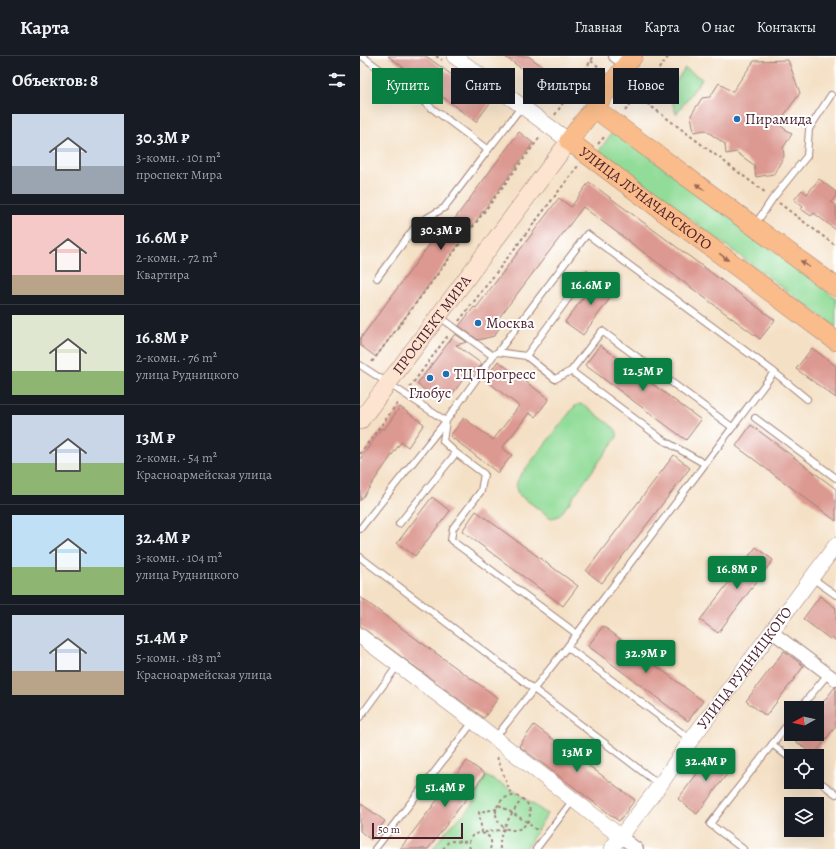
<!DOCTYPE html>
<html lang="ru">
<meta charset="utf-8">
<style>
:root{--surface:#171b24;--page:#20242c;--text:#f1f3f6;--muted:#9ea1a6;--line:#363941;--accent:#0b8043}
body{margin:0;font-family:Alegreya,serif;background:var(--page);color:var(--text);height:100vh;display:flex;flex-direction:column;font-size:15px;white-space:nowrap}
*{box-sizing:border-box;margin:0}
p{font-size:13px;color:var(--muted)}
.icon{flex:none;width:22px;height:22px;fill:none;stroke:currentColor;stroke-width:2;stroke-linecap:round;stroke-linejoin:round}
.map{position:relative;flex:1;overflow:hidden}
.panel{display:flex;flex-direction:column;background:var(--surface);width:360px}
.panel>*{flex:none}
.top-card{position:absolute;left:12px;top:12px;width:380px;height:36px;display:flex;gap:8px}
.needle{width:26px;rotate:262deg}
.controls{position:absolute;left:424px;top:645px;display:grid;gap:8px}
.controls a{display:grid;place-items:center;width:40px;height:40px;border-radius:0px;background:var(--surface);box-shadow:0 4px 16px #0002;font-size:20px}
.scale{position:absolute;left:12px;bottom:10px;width:91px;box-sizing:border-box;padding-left:4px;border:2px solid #4a1f2b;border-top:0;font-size:11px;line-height:14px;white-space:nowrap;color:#4a1f2b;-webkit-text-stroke:3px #fff;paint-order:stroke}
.price{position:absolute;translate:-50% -34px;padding:0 9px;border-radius:4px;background:var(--accent);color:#fff;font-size:13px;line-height:26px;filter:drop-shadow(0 1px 2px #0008)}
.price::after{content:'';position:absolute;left:50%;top:24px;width:12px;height:9px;margin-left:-6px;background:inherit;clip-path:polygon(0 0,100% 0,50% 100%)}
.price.current{background:#222;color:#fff}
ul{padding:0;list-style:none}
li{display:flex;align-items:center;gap:12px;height:100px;padding:0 12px}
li+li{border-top:1px solid var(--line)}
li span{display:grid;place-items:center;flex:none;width:112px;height:80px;border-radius:0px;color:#555}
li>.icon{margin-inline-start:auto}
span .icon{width:48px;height:48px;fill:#fffc;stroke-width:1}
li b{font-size:17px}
h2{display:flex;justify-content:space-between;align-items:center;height:48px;padding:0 12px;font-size:17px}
.pill{padding:0 14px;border-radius:0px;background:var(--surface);box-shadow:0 4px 16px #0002;font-size:14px;line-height:36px}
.pill.current{background:var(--accent);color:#fff}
header{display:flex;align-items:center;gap:24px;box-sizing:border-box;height:56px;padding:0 20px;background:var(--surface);border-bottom:1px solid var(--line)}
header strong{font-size:19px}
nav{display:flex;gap:22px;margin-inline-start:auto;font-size:14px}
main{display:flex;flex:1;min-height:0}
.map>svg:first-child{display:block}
.green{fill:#91dc98;stroke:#6e7e62}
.building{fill:#dc9991}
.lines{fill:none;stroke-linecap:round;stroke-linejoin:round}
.service-casing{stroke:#9f8078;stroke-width:8}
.minor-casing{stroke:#9f8078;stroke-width:14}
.tertiary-casing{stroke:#9f8078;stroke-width:16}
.secondary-casing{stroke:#9f8078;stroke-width:18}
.primary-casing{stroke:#9f8078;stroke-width:20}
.path{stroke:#9f8078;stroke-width:2;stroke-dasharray:3 3;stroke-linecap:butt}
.service{stroke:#fff;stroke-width:6}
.minor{stroke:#fff;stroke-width:12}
.tertiary{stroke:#fff;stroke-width:15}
.secondary{stroke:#fde4d0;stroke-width:17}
.primary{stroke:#f9bc8a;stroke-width:19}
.oneway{fill:#996656}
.poi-dot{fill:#1f6fb2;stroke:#fff;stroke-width:1.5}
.labels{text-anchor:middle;stroke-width:4;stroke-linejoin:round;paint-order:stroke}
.poi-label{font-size:15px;fill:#4a1f2b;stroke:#fff;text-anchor:start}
.street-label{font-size:15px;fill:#4a1f2b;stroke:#fff}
</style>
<header>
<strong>Карта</strong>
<nav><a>Главная</a><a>Карта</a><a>О нас</a><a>Контакты</a></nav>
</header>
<main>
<section class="panel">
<h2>Объектов: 8<svg class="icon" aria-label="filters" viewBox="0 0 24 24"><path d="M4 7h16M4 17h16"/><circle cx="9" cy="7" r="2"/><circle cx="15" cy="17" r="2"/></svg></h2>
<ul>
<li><span style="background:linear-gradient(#c9d6e8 65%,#9aa5b1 0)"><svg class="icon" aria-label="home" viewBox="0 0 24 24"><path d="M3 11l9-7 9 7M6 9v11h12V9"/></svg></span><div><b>30.3M ₽</b><p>3-комн. · 101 m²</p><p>проспект Мира</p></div></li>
<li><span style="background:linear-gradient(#f6c9c9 75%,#b9a48a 0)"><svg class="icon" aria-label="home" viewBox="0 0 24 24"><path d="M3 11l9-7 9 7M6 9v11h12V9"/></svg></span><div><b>16.6M ₽</b><p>2-комн. · 72 m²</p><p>Квартира</p></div></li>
<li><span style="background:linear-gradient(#dfe7d0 70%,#8fb573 0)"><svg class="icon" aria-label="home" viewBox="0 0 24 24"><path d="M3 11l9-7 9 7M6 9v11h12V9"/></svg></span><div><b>16.8M ₽</b><p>2-комн. · 76 m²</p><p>улица Рудницкого</p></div></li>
<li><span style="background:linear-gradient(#c9d6e8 60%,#8fb573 0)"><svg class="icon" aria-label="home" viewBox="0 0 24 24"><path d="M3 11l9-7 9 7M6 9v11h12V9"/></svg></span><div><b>13M ₽</b><p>2-комн. · 54 m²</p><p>Красноармейская улица</p></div></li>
<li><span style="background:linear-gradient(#bfe0f5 65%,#8fb573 0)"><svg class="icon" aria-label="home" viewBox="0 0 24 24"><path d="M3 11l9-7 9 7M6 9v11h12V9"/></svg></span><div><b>32.4M ₽</b><p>3-комн. · 104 m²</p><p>улица Рудницкого</p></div></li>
<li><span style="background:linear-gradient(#c9d6e8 70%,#b9a48a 0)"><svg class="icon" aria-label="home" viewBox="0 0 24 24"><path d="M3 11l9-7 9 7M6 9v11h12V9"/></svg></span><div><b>51.4M ₽</b><p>5-комн. · 183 m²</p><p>Красноармейская улица</p></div></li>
</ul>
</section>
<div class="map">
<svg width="476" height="793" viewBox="0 0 476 793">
<rect width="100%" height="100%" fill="#fff"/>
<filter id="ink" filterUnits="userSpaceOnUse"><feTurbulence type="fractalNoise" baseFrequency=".025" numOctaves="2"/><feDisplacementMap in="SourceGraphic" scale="8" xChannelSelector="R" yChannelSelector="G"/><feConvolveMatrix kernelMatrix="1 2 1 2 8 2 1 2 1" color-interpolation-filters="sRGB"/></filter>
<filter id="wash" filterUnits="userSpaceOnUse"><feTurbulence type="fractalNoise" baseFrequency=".012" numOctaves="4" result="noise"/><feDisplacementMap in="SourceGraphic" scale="16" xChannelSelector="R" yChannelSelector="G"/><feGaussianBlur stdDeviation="0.9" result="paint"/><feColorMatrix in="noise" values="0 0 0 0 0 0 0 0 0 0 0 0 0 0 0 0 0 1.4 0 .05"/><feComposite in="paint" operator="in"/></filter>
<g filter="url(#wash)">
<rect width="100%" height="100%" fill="#f4e0c5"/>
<!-- green -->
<path class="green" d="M325,12L342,23L316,58L309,36Z
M254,74L476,242V271L239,95Z
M219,348L226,350L254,372L257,376V381L200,459L196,461L191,462L158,438C155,431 156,427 160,420L207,360L214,351Z
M126,720L156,736L187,758L166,793H73L84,777L112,750Z"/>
<g id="blocks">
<!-- building -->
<path class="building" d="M28,0H66L130,47L116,66Z
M144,0H168L203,25L195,36Z
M428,4L440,37L418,68L432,78L423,92L424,100L414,118L396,121L394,109L376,96L366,98L365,88L345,74L334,76L331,59L342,42L350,41L359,27L372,36L394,5Z
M159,76L173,87L16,301L0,289V283L75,181L79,184Z
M459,123L476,136V140L471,146L476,149V174L454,157L451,160L441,153L443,151L434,144L442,134L447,138Z
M229,126L415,264L400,283L223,151L135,267L140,271L134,280L118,284L99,270L114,251L116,252L199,142L211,151Z
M239,220L257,233L223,279L205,266Z
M95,278L107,286L96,289L122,308L116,316L111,313L90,341L84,337L78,344L57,328Z
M240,289L341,364L326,384L225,309Z
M452,292L476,310V342L436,313Z
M138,305L189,343L175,361L169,357L142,392L152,399L138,417L90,380L104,362L133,384L159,350L123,322L129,313L131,315Z
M40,351L64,368L48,391L41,386L0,445V403L22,372L24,374Z
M391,369L476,433V465L376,390Z
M314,399L330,412L242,527L226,515Z
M72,441L90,455L55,500L37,487Z
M116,455L218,530L203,550L102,475Z
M396,491L413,504L358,577L340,564Z
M460,540L476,552V585L472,581L470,583L443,563Z
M0,541L55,582L138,642L124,662L0,570Z
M243,570L343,645L328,665L228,590Z
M424,595L444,610L406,660L386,645Z
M475,631H476V670L454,699L434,684L439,678H457V654Z
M174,669L275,744L259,765L159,690Z
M354,695L373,710L337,758L318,743Z
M107,705L125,718L68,793H40Z
M0,747L25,765L11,784L0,775Z"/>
</g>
</g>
<g filter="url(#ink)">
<use href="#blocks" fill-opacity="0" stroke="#9f8078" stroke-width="1"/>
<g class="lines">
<defs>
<path id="service" d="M2,0L128,94L162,50
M395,169L413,142L447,100L449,73L471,39
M17,222L58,167L84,152L128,94
M138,296L227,178L414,316L447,343
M136,297L138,296L166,300L226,218
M166,300L195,323L211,315L242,275L372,371
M0,309L86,365L83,385L96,397L39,468
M211,315L303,384L345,408L414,316
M395,362L476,422
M96,397L124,418L121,435L93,472L91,484L217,578
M0,473L86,365L133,300L80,261
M0,501L300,729
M452,522L476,539
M207,591L345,408
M440,652L468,618
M0,661L38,609
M135,682L207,591L330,683
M412,688L431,703
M457,724L476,738
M15,793L113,666
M176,793L213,744
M383,793L350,768L431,664"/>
<path id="minor" d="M255,0L267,9
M412,576L476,624
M261,781L277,793"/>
<g id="tertiary">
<path d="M94,0L209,85"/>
<path d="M0,580L113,665L261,781"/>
<path id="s1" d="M251,793L300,729L331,684L476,489"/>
</g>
<g id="secondary">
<path id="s2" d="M0,365L209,85"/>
</g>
<g id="primary">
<path id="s3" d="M273,0L209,85L476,285"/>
<path d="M234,52L476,231"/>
</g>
</defs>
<!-- service casing -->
<use href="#service" class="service-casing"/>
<!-- minor casing -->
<use href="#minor" class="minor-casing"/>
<!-- tertiary casing -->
<use href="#tertiary" class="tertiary-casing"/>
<!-- secondary casing -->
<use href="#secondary" class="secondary-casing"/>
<!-- primary casing -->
<use href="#primary" class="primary-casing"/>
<!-- path -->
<path class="path" d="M76,0L82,4
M231,5L243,14
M268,33L406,137
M265,55L309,0
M195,59L234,0
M238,88L246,79
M419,147L476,190
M99,265L218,110
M12,306L180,81
M50,331L89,278
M0,398L39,345
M137,701L152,741
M136 757a17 17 0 1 1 34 0a17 17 0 1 1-34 0Z
M139,749L167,766L175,773H180
M137,753L119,756L122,777L146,773
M83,793L89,785L109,786
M110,793C103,771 138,773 130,793
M140,793C138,775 152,758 161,744"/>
<!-- service -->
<use href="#service" class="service"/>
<!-- minor -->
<use href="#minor" class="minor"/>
<!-- tertiary -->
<use href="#tertiary" class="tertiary"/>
<!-- secondary -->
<use href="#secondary" class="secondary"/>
<!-- primary -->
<use href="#primary" class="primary"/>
</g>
<!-- one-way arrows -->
<defs><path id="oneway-solid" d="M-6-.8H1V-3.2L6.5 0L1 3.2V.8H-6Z"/></defs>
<g class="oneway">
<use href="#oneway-solid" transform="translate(340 131) rotate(-144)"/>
<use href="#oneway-solid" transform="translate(364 201) rotate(37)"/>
<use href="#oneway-solid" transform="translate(445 208) rotate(-143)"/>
</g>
</g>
<!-- markers -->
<g class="poi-dot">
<circle cx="377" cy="63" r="4"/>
<circle cx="118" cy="267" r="4"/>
<circle cx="86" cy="318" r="4"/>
<circle cx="70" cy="322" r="4"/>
</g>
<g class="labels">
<!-- poi labels -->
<g class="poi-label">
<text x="385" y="68">Пирамида</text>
<text x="126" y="272">Москва</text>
<text x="94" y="323">ТЦ Прогресс</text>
<text x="70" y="342" text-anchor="middle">Глобус</text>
</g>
<!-- street labels -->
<g class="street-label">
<text dy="5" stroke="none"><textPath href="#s3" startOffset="202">УЛИЦА ЛУНАЧАРСКОГО</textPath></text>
<text dy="5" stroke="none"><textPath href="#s2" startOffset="120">ПРОСПЕКТ МИРА</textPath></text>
<text dy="5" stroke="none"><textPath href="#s1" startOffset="225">УЛИЦА РУДНИЦКОГО</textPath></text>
</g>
</g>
</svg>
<div class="controls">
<a><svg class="needle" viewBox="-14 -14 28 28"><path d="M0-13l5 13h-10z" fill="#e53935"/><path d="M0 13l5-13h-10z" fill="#9ea1a6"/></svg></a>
<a><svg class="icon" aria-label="locate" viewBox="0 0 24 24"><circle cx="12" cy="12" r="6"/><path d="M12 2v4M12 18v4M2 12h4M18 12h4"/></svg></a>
<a><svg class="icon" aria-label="layers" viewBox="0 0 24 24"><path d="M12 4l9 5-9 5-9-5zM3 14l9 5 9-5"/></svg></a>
</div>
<div class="scale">50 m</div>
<b class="price current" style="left:81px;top:195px">30.3M ₽</b>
<b class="price" style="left:231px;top:250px">16.6M ₽</b>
<b class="price" style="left:283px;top:336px">12.5M ₽</b>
<b class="price" style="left:377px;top:534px">16.8M ₽</b>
<b class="price" style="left:286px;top:618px">32.9M ₽</b>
<b class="price" style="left:217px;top:717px">13M ₽</b>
<b class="price" style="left:346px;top:726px">32.4M ₽</b>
<b class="price" style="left:85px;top:752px">51.4M ₽</b>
<div class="top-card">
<a class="pill current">Купить</a>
<a class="pill">Снять</a>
<a class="pill">Фильтры</a>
<a class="pill">Новое</a>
</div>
</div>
</main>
